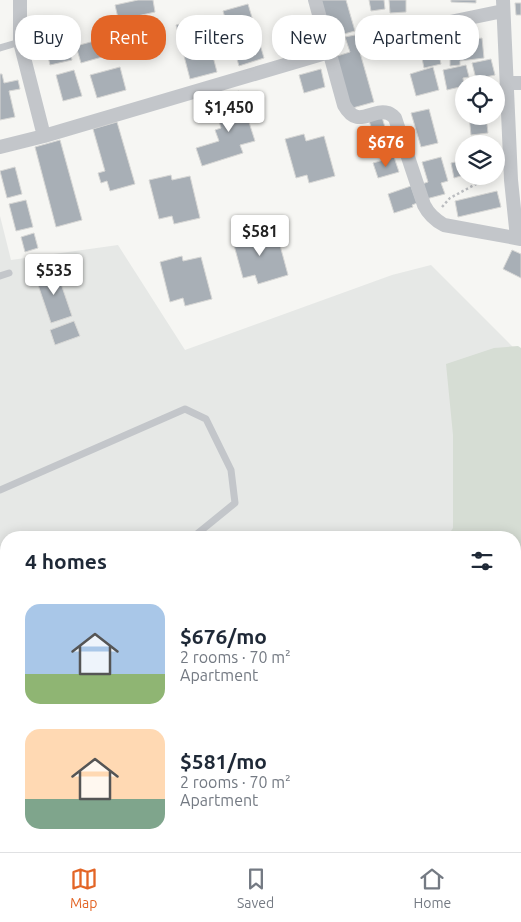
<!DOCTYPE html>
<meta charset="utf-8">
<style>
:root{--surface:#fff;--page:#f2f2f3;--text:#1f2937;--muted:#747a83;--line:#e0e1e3;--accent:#e36526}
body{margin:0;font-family:Ubuntu,sans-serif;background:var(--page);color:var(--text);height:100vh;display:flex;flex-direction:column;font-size:19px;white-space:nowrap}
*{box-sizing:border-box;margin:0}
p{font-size:16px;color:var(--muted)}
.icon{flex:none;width:28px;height:28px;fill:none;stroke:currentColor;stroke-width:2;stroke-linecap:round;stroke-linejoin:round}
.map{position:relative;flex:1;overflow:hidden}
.sheet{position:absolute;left:0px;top:531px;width:521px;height:321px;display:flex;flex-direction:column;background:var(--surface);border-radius:20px 20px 0 0;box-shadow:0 2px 12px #0003}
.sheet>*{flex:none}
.top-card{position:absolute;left:15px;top:15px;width:491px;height:45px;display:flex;gap:10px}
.buttons{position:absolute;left:455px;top:75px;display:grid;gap:10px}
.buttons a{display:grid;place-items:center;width:50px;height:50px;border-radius:50%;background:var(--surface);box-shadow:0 2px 12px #0003;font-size:25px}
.price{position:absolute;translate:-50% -42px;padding:0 11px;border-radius:5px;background:#fff;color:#222;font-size:16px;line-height:32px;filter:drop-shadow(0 1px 2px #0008)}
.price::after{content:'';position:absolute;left:50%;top:30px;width:15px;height:11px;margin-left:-8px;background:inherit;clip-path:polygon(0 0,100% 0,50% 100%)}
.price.current{background:var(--accent);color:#fff}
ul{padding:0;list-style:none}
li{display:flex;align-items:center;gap:15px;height:125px;padding:0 25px}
li span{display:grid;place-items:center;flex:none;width:140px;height:100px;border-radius:15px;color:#555}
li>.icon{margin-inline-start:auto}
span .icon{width:60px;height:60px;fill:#fffc;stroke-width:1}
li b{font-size:21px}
h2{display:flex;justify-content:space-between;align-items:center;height:60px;padding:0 25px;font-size:21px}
.chip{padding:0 18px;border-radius:20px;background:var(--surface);box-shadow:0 2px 12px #0003;font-size:18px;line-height:45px}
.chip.current{background:var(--accent);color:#fff}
.tabs{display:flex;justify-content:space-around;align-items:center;height:70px;border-top:1px solid var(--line);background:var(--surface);font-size:14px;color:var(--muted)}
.tabs a{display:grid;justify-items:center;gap:2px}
.tabs .current{color:var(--accent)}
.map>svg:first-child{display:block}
.built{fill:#e6e8e6}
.green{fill:#d6ddd4}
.building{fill:#a8afb6;stroke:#d7d7d5}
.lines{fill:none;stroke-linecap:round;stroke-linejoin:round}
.path{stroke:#bbbdc0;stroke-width:2.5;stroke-dasharray:2.5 2.5;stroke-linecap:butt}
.service{stroke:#c3c6ca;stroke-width:7}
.minor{stroke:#c3c6ca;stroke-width:14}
</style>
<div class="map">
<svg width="521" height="852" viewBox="0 0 521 852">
<rect width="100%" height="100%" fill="#f6f6f3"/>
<!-- built -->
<path class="built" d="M0,216L11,260L118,245L185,350L392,275L431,265L521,355L461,537L6,538V846H175V852H0Z"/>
<!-- green -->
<path class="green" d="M518,346L521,348V852H67L65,846H515V538L447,537L453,528V435L446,364L494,348Z"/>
<!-- building -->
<path class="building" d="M138,0H153L155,12L133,17L135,28L121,31L115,5Z
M319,0H346L355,31L329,38Z
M369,0H384L385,9L371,11Z
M389,0H406V12L390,13Z
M451,0H476V3L451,2Z
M515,3H521V15H516Z
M248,4L264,58L239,66L223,11Z
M203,18L217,72L190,79L176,25Z
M66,35L72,60L50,65L44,40Z
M355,35L374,102L349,109L334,57L350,52L345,37Z
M435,36L441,64L424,68L418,39Z
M482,38L484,58L460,61V65L450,66V58H444L442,43Z
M98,40L102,57L81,63L76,46Z
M491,59L495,75L476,79L472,63Z
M466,65L469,77L463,78L464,86L447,90L443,70Z
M120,67L126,90L97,98L90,75Z
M433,67L439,90L416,96L410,74Z
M321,69L325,87L304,93L299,75Z
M74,70L82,96L63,101L56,75Z
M0,74H2L4,83L18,80L20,89L9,91L15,117L0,120Z
M239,91L255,141L240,145L243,153L202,166L196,148L219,141L215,130L221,128L218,118L223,116L221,109L230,106L226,95Z
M429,109L438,143L421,147L411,113Z
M469,116H486L488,133L471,135Z
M382,117L390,145L362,152L358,137L373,132L369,121Z
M117,122L135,184L110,191L107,181L101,183L98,173L105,171L93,129Z
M304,134L306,141L324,136L335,176L309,183L307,175L296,178L285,139Z
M60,140L82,220L56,227L35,147Z
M394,157L399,172L378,178L373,163Z
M441,157L448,181L441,183L445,194L426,199L422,184L428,182L422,162Z
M464,160V175L454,178L451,163Z
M15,167L22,194L7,198L0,171Z
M171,175L172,180L190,176L200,218L174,224L172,216L159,219L149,180Z
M411,186L417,203L412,205L413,207L394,213L388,194Z
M497,191L501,207L458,217L455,201Z
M26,200L33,227L16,231L9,204Z
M254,232L256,240L277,234L288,275L258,284L255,275L243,278L232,238Z
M34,233L38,248L25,252L21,237Z
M512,250L521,254V278L503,269Z
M182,256L183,261L201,257L212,299L185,306L183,298L170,302L160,262Z
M56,269L72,316L51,323L35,276Z
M74,321L80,336L55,345L50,330Z"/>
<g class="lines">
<!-- path -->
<path class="path" d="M442,207L450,198L491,176"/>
<!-- service -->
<path class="service" d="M0,48L20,42
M0,276L9,273
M0,490L185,409L206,419L231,470L235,503L192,538
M0,631L6,627
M0,743L4,748L6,747"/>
<!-- minor -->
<path class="minor" d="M20,0V42L44,136
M315,0L344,105C358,130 371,108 388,113C391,114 393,116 395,118L424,205C429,215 435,220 444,225L521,239
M503,0L511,180L517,238
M373,38L503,11
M507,83H521
M0,147L44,136L329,52"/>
</g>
</svg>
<div class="buttons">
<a><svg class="icon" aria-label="locate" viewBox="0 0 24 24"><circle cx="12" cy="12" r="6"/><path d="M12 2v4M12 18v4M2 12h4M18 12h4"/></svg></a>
<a><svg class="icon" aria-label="layers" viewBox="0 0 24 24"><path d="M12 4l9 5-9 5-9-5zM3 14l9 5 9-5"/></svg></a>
</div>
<b class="price" style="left:229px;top:133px">$1,450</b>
<b class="price current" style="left:386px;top:168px">$676</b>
<b class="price" style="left:260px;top:257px">$581</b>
<b class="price" style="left:54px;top:296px">$535</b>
<div class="top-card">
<a class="chip">Buy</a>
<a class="chip current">Rent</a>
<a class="chip">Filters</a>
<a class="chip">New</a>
<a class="chip">Apartment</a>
</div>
<section class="sheet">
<h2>4 homes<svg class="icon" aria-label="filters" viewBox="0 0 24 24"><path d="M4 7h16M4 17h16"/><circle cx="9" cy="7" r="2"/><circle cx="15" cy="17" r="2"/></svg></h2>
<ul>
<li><span style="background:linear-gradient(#a9c7e8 70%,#8fb573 0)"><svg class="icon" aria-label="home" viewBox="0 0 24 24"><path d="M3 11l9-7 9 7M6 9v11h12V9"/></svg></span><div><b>$676/mo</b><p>2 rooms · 70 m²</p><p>Apartment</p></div></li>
<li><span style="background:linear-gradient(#ffd9b3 70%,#7fa58c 0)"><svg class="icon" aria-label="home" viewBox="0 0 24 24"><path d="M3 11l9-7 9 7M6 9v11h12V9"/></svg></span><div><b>$581/mo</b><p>2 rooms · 70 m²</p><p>Apartment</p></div></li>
</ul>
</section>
</div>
<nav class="tabs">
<a class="current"><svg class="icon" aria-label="map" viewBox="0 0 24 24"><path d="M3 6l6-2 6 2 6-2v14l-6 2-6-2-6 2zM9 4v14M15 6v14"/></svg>Map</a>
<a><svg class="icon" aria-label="saved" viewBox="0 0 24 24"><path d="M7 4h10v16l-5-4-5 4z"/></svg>Saved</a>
<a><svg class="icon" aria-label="home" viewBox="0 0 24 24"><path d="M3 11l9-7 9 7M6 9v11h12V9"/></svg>Home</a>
</nav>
